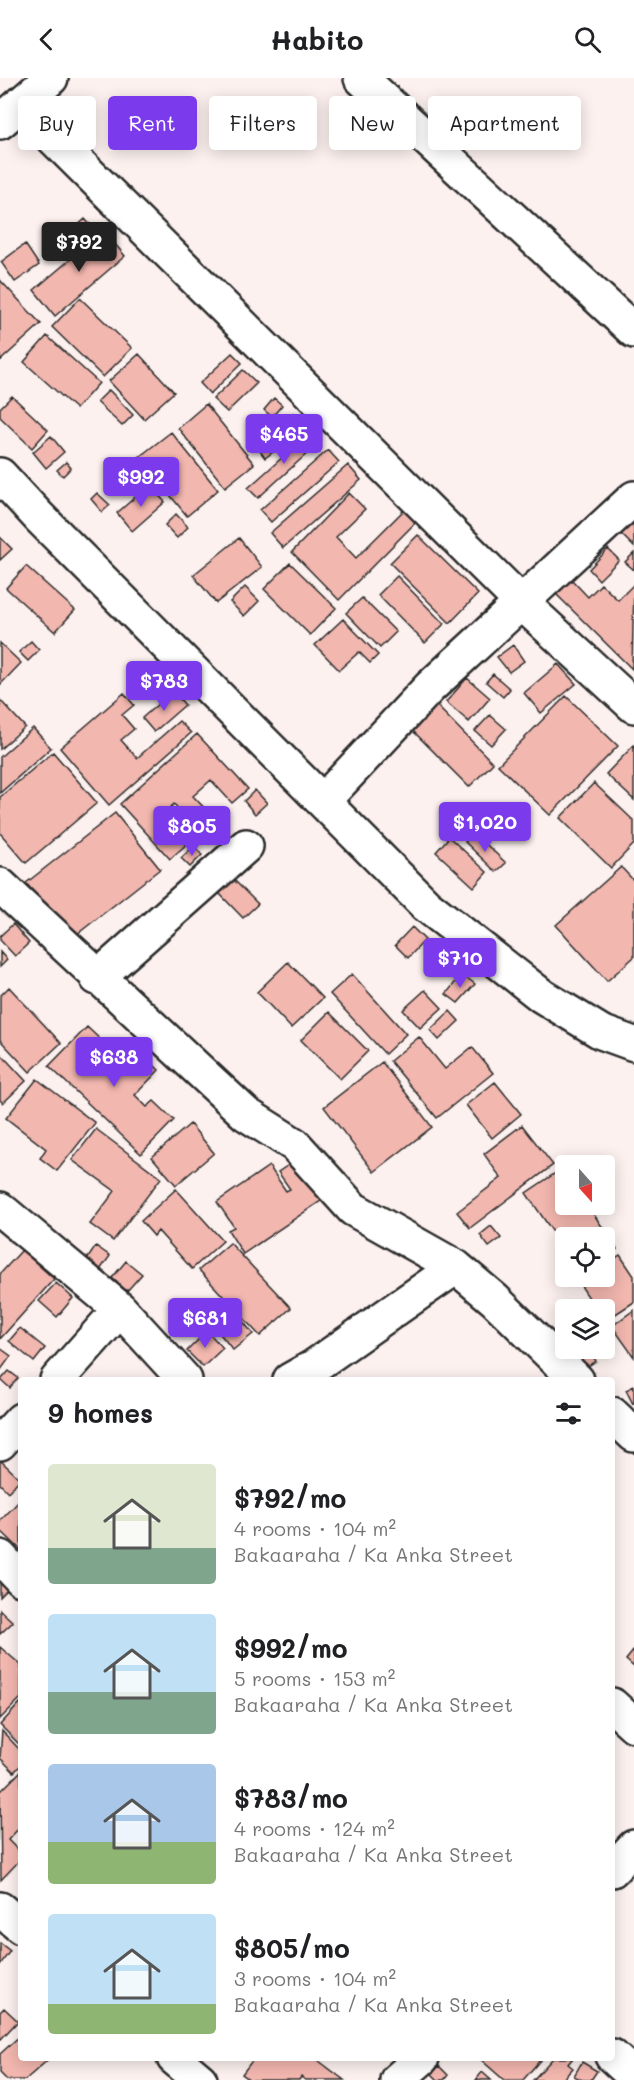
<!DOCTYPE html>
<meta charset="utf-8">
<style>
:root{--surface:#fff;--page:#f2f2f2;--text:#202124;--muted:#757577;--accent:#7c3aed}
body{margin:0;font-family:Mali,sans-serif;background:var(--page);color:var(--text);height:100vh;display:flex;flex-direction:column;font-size:22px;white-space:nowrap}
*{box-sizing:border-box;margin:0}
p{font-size:20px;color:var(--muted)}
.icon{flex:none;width:33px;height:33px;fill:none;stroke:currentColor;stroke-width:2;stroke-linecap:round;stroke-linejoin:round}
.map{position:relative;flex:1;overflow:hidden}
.sheet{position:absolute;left:18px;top:1299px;width:597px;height:684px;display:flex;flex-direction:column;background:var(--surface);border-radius:6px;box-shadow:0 3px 15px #0003}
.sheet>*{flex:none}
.banner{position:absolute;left:18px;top:18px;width:598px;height:54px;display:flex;gap:12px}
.needle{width:39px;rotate:159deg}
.buttons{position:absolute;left:555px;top:1077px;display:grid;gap:12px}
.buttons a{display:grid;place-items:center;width:60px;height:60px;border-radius:6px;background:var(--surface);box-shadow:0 3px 15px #0003;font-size:30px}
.price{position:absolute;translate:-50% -51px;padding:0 14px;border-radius:6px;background:var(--accent);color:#fff;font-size:20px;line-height:39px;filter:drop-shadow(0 2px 3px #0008)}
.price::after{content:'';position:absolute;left:50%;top:36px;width:18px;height:14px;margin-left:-9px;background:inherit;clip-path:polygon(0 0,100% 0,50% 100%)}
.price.active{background:#222;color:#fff}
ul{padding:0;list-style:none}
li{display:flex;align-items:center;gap:18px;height:150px;padding:0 30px}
li span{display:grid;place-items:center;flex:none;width:168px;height:120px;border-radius:6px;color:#555}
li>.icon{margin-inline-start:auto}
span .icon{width:72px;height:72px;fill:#fffc;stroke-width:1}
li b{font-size:26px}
h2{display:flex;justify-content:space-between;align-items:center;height:72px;padding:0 30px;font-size:26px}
.pill{padding:0 21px;border-radius:6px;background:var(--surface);box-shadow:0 3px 15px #0003;font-size:21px;line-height:54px}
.pill.active{background:var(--accent);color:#fff}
header{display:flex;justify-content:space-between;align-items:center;height:78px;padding:0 30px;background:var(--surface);font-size:27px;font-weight:700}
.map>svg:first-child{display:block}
.building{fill:#f2b7af;stroke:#2b2b2b;stroke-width:1.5}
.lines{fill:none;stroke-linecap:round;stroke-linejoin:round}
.minor-casing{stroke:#2b2b2b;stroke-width:38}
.tertiary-casing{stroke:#2b2b2b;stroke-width:38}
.minor{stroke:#fff;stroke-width:33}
.tertiary{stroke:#fff;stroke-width:33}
</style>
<header><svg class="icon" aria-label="back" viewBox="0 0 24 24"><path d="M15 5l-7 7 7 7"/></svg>Habito<svg class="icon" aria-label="search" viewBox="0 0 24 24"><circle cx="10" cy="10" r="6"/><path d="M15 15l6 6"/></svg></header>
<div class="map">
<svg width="634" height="2002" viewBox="0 0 634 2002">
<rect width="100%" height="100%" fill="#fcf1ef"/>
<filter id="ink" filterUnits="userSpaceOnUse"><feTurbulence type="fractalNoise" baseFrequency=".0167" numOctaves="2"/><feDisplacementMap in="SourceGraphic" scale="12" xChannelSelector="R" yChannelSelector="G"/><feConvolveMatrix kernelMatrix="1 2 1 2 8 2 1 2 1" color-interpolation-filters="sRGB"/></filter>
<g filter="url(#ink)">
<!-- building -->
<path class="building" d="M85,141L96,153L75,172L64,160Z
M104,153L125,178L55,238L34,212Z
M25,166L39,187L15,204L1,184Z
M0,202L41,246L0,283Z
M80,220L132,270L103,299L52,249Z
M47,258L99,305L76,331L24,284Z
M232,275L242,285L210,316L200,305Z
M139,276L174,314L144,341L109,303Z
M243,292L257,305L227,334L213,321Z
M109,312L133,337L122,348L97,324Z
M12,318L48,352L32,370L0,339V330Z
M274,320L282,327L272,339L264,332Z
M206,326L254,386L225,409L178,350Z
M293,335L305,348L297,355L285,342Z
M272,347L285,365L265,380L252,362Z
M312,353L321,363L258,420L248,410Z
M171,354L218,412L187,438L139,379Z
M51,358L64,374L46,390L33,374Z
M328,372L339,384L271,444L260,432Z
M66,384L71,390L63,398L57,392Z
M348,387L361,402L283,470L270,455Z
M149,407L165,424L132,453L117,435Z
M97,415L110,427L102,434L91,421Z
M349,415L365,431L336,459L356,480L405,431L417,443L339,522L292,474Z
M176,436L188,449L177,460L165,447Z
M633,444L634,445V469L621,456Z
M418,457L478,516L450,545L390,485Z
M0,459L12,471L0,482Z
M239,460L262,489L216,525L193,497Z
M608,471L619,482L599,502L589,491Z
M634,475V492L625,484Z
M290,485L336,530L310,557L264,511Z
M26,488L75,532L55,554L6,510Z
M397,498L444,546L425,565L378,517Z
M571,501L588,519L601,506L618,522L634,506L632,591L556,516Z
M245,509L259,523L244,538L230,524Z
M362,520L396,554L380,570L346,535Z
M343,541L378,577L370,585L359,574L339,592L315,567Z
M31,563L39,572L28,583L19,574Z
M0,565L21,585L0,607Z
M513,567L524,583L509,594L497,579Z
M558,586L576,606L541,635L524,615Z
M493,596L510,611L503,619L486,604Z
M467,600L490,620L469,644L446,624Z
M173,613L185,627L154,654L142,640Z
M124,615L134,627L122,637L134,651L121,662L137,680L179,643L191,655L109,727L60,670Z
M566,618L618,668L550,737L498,687Z
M0,622L25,649L0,671Z
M436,627L493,685L469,709L411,651Z
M490,637L506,651L491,667L475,653Z
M33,650L51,670L0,715V679Z
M197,656L248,711L232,725L211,702L193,718L210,736L195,749L174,726L163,737L188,765L170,781L120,726Z
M634,667V722L606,696Z
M53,674L97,725L26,785L0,755V719Z
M594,705L634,743V766L611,790L560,740Z
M255,712L267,725L255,736L244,723Z
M115,735L160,791L71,861L26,805Z
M474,755L506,785L496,794L465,764Z
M449,759L487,794L474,809L436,774Z
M194,768L202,777L190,789L181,780Z
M621,789L634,803V879L607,903L556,847Z
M232,800L258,826L243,840L217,813Z
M13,846L29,865L15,878L0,862V858Z
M412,849L425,862L408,880L395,867Z
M0,874L7,882L0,889Z
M288,884L323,920L291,950L257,914Z
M352,896L406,956L385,976L330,916Z
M462,896L475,906L458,925L446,916Z
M9,909L61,965L30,994L0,962V918Z
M425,912L442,930L420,950L403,932Z
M450,933L459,943L439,962L430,952Z
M329,934L368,973L340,1001L301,962Z
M87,949L103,964L97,970L107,980L100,987L106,993L132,966L159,992L135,1017L147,1029L154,1023L174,1042L141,1076L49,988Z
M419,959L445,991L472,969L493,995L437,1040L390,983Z
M0,975L26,1003L3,1025L0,1022Z
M382,984L432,1049L374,1094L324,1029Z
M37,1001L95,1045L57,1093L40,1080L46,1071L6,1040Z
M495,1004L521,1036L492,1060L466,1027Z
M190,1046L214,1075L176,1107L152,1079Z
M522,1047L553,1087L470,1150L457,1134L501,1100L484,1076Z
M96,1051L161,1100L113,1163L90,1146L115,1113L72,1082Z
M302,1078L328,1118L243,1176L228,1152L234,1149L217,1124L269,1088L286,1113L290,1111L278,1094Z
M563,1090L566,1094V1126H587L617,1171L604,1179V1160H566V1173L526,1115Z
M176,1111L223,1163L192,1191L158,1153L154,1158L141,1143Z
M491,1148L501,1160L489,1169L480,1157Z
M230,1165L291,1230L260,1258L199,1192Z
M96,1168L110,1178L100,1192L86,1183Z
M22,1172L54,1201L0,1261V1196Z
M620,1177L634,1198V1224L605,1243L604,1232H597L579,1205L588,1198H604V1188Z
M126,1183L142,1196L127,1213L112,1200Z
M56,1205L73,1220L57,1239L39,1223Z
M634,1232V1279L612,1248Z
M237,1236L253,1256L233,1272L217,1252Z
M20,1250L45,1270L34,1284L9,1263Z
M207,1253L223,1270L203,1289L187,1273Z
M0,1270L11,1278L0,1293Z
M583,1270H588L596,1283L583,1291L574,1276Z
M9,1293L18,1300L10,1310L1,1302Z
M634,1308V1325L633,1326L626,1312Z
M0,1382L20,1401L8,1414L0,1406Z
M21,1421V1472L0,1452V1443Z
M0,1499L10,1509L0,1519Z
M0,1532L13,1544L0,1556Z
M0,1569L21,1587V1620L0,1641Z
M634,1572V1589L626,1582Z
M21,1624V1668L0,1647Z
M2,1653L21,1673V1687L14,1694L0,1680Z
M21,1693V1748L8,1762L21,1775V1781L1,1802L0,1714Z
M0,1865L10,1873L0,1887Z
M4,1930L18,1943L0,1962V1934Z
M21,1957V1980H50L25,2002H7L0,1995V1976Z
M254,1980H315L344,2002H305L301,1999L299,2002H250L242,1996Z
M479,1980H542L523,2002H504Z
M553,1980H573L568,1986L573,1990L562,2002H533Z
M582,1984L597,1993L591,2002H582L574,1998Z
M439,1988L448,1997L444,2002H438L432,1996Z
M482,1994L491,2002H476Z"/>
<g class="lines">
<defs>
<path id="minor" d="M361,0L634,253
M20,27L523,526L634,628
M0,44L51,0
M323,723L430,609L634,420
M0,807L246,1036L295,1067L353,1131L456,1189L495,1222L577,1302
M97,900L246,768
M0,1131L120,1231L185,1302
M57,1302L120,1231
M290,1302L313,1289L456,1189
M612,1336L634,1357
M0,1365L21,1342
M0,1479L21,1501
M612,1627L634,1647
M612,1792L634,1769
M0,1831L21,1849
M612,1978L634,1998
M174,1980L200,2002
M397,2002L422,1980"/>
<path id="tertiary" d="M0,397L39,439L426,827L542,918L601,954L634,966"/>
</defs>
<!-- minor casing -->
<use href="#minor" class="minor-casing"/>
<!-- tertiary casing -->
<use href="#tertiary" class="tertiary-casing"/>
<!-- minor -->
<use href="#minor" class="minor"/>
<!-- tertiary -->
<use href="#tertiary" class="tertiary"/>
</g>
</g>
</svg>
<div class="buttons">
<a><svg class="needle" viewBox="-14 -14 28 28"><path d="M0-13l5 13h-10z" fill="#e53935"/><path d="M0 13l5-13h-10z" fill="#757577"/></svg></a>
<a><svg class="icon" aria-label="locate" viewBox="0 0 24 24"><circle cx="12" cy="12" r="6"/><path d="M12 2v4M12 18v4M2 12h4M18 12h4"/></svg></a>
<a><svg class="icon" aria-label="layers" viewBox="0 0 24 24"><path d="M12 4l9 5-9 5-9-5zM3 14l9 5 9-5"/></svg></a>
</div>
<b class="price active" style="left:79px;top:195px">$792</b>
<b class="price" style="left:284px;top:387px">$465</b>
<b class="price" style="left:141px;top:430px">$992</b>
<b class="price" style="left:164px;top:634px">$783</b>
<b class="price" style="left:485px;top:775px">$1,020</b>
<b class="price" style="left:192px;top:779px">$805</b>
<b class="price" style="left:460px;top:911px">$710</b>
<b class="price" style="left:114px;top:1010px">$638</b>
<b class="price" style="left:205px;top:1271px">$681</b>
<div class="banner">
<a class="pill">Buy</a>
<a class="pill active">Rent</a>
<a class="pill">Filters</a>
<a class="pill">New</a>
<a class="pill">Apartment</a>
</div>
<section class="sheet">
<h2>9 homes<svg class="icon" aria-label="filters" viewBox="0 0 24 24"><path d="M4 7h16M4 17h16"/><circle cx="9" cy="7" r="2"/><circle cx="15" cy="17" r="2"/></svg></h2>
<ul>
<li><span style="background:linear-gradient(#dfe7d0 70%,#7fa58c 0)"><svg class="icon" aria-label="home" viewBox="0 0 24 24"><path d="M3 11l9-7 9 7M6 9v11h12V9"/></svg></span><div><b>$792/mo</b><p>4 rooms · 104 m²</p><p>Bakaaraha / Ka Anka Street</p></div></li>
<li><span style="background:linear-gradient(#bfe0f5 65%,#7fa58c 0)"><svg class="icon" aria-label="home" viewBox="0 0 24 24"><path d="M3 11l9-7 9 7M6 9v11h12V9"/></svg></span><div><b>$992/mo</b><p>5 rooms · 153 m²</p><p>Bakaaraha / Ka Anka Street</p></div></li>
<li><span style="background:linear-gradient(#a9c7e8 65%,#8fb573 0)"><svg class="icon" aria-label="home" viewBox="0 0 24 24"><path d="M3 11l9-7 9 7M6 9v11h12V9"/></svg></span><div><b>$783/mo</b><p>4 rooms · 124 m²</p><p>Bakaaraha / Ka Anka Street</p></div></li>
<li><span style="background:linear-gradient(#bfe0f5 75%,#8fb573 0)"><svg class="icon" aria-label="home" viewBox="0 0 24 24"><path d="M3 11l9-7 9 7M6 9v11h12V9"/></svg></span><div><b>$805/mo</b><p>3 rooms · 104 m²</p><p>Bakaaraha / Ka Anka Street</p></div></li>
</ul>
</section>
</div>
